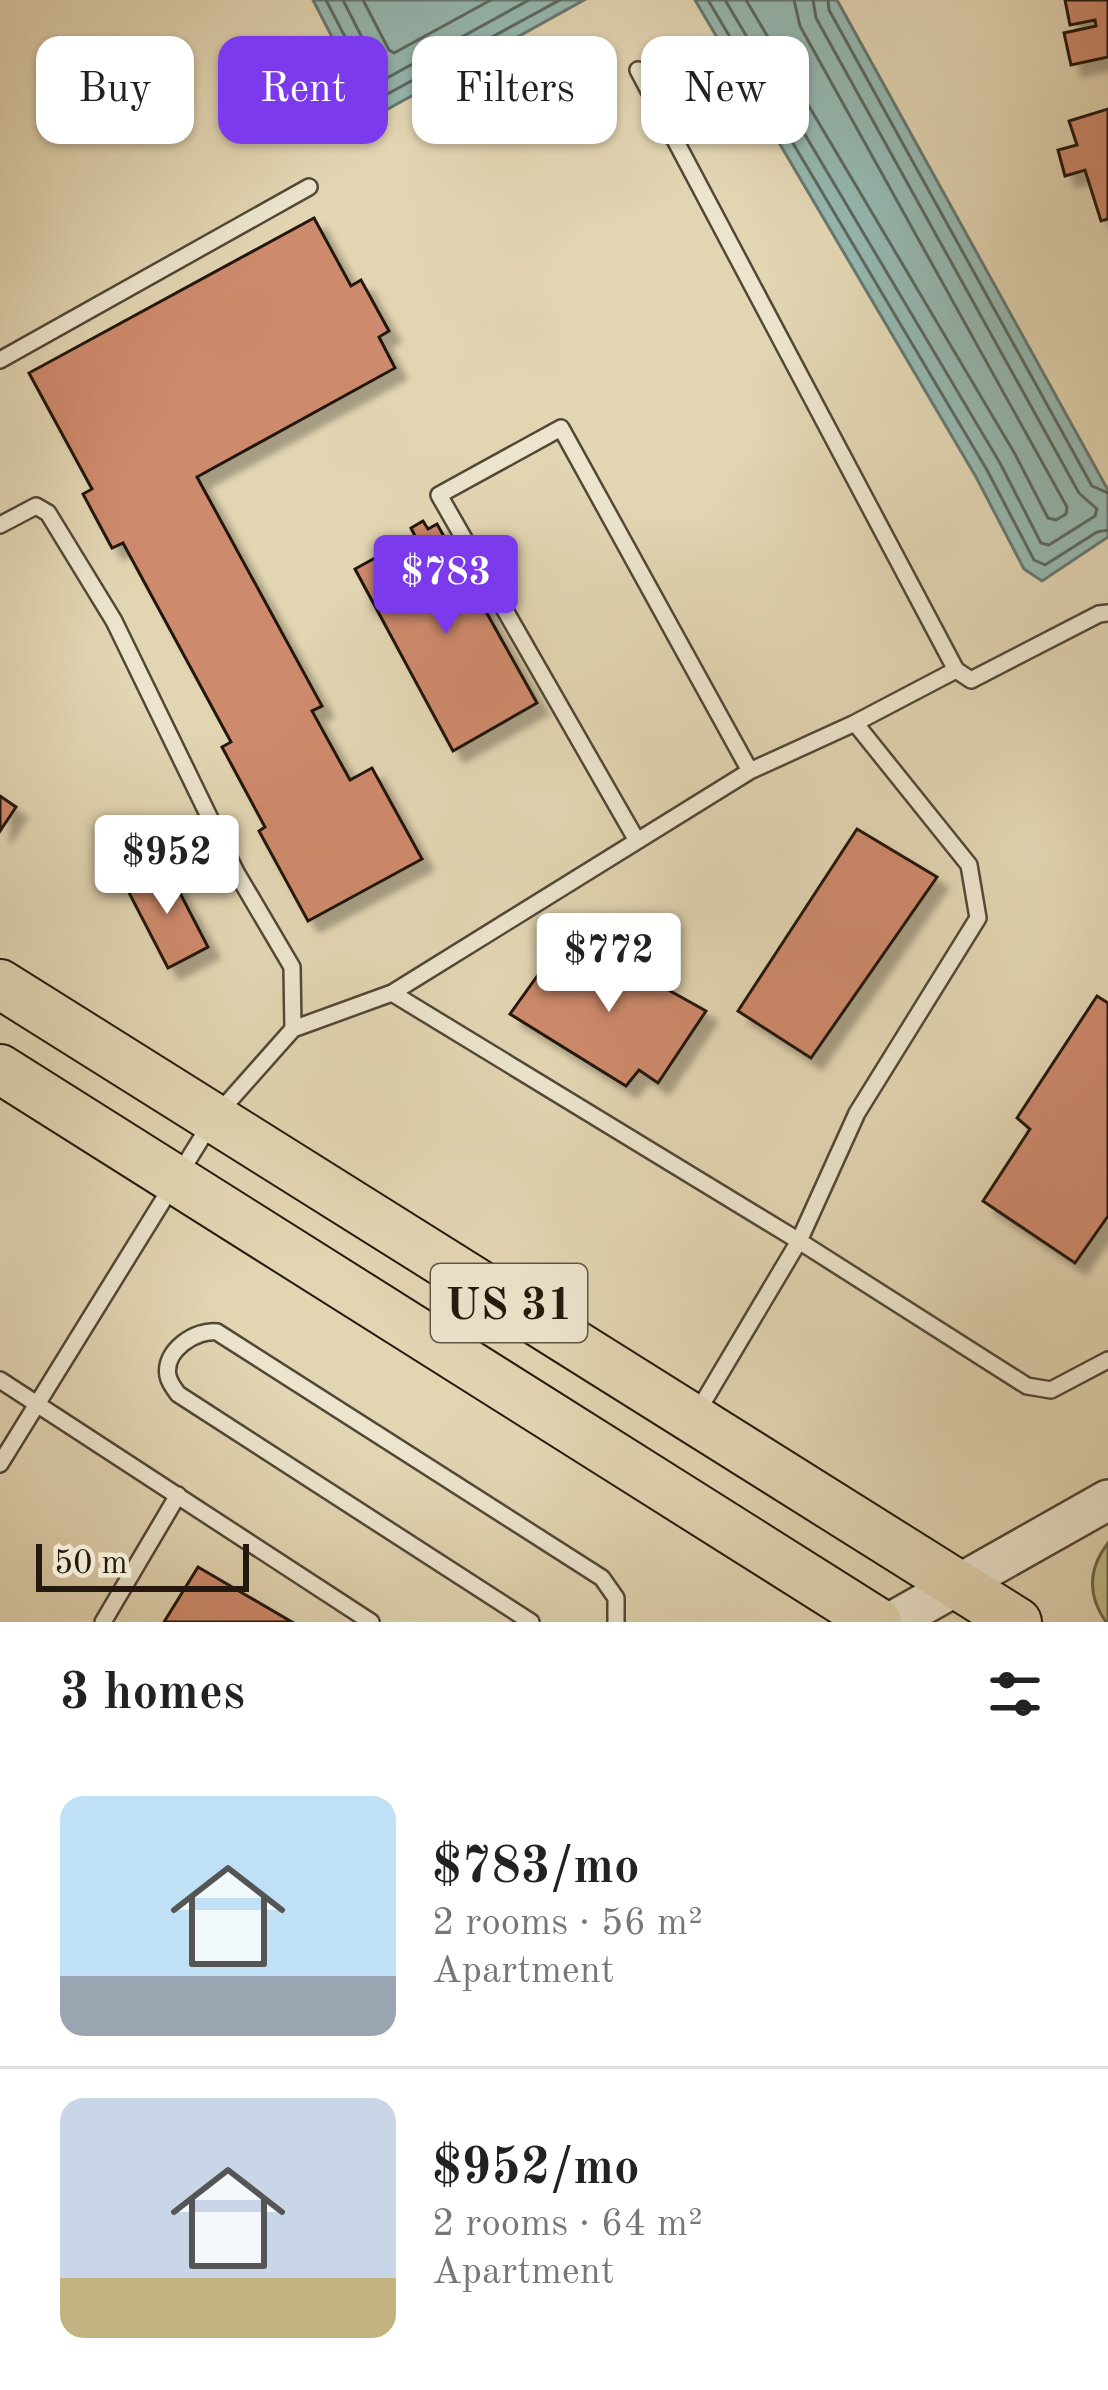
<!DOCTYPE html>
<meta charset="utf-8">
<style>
:root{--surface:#fff;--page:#f6f6f6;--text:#222;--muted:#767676;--line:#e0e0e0;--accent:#7c3aed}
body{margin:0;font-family:"Old Standard TT",serif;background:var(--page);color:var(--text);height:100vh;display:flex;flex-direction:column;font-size:45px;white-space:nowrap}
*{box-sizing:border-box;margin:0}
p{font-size:39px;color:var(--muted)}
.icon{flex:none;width:66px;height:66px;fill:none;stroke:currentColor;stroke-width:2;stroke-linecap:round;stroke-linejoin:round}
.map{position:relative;height:1622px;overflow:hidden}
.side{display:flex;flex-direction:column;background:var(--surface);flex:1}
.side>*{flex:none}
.top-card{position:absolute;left:36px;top:36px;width:1038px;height:108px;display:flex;gap:24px}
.scale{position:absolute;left:36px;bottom:30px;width:213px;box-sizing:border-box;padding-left:12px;border:6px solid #23190e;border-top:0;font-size:33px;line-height:42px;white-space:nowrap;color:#23190e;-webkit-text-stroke:9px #ece4cd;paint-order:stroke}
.price{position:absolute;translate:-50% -102px;padding:0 27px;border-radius:12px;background:#fff;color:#222;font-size:39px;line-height:78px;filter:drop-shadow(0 3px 6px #0008)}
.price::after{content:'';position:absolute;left:50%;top:72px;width:36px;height:27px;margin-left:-18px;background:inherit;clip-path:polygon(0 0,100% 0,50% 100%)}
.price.current{background:var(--accent);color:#fff}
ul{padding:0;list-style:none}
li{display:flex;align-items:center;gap:36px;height:300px;padding:0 60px}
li+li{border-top:3px solid var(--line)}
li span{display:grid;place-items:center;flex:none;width:336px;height:240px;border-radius:24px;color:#555}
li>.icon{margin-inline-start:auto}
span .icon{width:144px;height:144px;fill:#fffc;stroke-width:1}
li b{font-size:51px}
h2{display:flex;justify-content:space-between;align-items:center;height:144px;padding:0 60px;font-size:51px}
.chip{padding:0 42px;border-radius:24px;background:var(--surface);box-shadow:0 3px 9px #0004;font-size:42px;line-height:108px}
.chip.current{background:var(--accent);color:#fff}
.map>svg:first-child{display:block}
.green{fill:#bcbb87;stroke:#706a4a;stroke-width:3}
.water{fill:#95b8b1;stroke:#677870;stroke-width:3}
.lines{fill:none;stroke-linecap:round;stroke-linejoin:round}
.shore{stroke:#5c6860;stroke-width:3}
.building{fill:#ce8a6c;stroke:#23190e;stroke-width:3;filter:url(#shadow)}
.service-casing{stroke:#534837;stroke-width:20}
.tertiary-casing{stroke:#534837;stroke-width:44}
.primary-casing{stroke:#23190e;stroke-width:52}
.service{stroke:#ece4cd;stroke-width:15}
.tertiary{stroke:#ece4cd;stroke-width:39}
.primary{stroke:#e2d5b2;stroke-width:48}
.labels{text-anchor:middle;stroke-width:12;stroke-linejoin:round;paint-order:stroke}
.shield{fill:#ece4cd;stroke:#5f5647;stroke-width:3}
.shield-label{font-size:45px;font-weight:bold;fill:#23190e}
</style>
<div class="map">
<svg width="1108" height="1622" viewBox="0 0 1108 1622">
<defs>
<filter id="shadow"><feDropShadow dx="11" dy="11" stdDeviation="3" flood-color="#0004"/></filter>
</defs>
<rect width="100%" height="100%" fill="#e2d5b2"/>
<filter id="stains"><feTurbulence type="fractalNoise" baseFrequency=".00167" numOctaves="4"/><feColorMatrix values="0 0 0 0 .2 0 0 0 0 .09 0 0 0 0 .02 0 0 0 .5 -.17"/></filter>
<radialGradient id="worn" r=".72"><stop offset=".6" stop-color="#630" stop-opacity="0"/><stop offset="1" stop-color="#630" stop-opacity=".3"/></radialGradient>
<!-- green -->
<path class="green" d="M1108,1543V1622H1106C1087,1595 1088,1569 1108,1543Z"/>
<!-- water -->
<path class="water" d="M313,0H584L379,114L368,107Z
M695,0H837L1108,490V537L1042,581L1024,569L976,477Z"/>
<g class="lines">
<!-- shore -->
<path class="shore" d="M326,0L375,95L380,98L560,0
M343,0L381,75L387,78L529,0
M363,0L389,50L394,53L491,0
M708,0L987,470L1034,560L1045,565L1097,532L1108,530
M725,0L1000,463L1041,543L1049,545L1095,516L1097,509L1079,493L816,18L813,0
M746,0L1015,454L1048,518L1056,520L1066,514L1067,507L800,26L794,0
M828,0L829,10L1092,486L1108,493"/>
</g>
<!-- building -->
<path class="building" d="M1065,0H1108V57L1071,65L1064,33L1096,26L1095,20L1070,25Z
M1108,109V219L1101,221L1085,170L1065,176L1058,150L1077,145L1069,121Z
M314,218L351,286L361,280L389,331L379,337L395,368L197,477L322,706L312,711L350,780L372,768L422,859L308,921L259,831L265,827L222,747L231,742L123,543L112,548L83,494L92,489L29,373Z
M423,521L428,529L437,524L537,703L453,751L355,569L415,536L411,528Z
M0,796L16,807L0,831Z
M857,829L937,877L811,1058L738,1011Z
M166,866L208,947L168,968L126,887Z
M586,944L706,1011L658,1083L639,1070L626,1086L510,1014L543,968L567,962Z
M1097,996L1108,1003V1216L1075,1263L983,1201L1030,1129L1017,1118Z
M198,1567L292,1622H164Z"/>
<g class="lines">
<defs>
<path id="service" d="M638,70L956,670L971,680L1099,614L1108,613
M0,360L309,187
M0,525L36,506L48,513L114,621L236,872L292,967L293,1029L214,1118L0,1464
M636,839L439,495L561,428L750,771
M392,993L799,1241L1027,1386L1051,1390L1108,1360
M293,1029L392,993L750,771L855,723
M0,1380L371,1622
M695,1416L799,1241L857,1113L978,918L969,865L855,723L956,670
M103,1622L178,1495
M531,1622L178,1394C175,1390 169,1381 168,1376C163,1350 197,1329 217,1332L602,1578L616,1598V1622"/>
<path id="tertiary" d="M892,1622L1108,1500"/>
<path id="primary" d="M0,984L1017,1622
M0,1069L877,1622"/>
</defs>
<!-- service casing -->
<use href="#service" class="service-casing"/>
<!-- tertiary casing -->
<use href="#tertiary" class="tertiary-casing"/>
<!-- primary casing -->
<use href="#primary" class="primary-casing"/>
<!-- service -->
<use href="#service" class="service"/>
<!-- tertiary -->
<use href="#tertiary" class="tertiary"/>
<!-- primary -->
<use href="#primary" class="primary"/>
</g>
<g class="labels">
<!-- shield labels -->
<rect class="shield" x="431" y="1264" width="156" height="78" rx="9"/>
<g class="shield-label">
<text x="509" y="1319">US 31</text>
</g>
</g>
<rect width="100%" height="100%" filter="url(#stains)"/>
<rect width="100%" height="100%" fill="url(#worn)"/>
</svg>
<div class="scale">50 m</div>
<b class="price current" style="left:446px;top:637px">$783</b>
<b class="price" style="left:167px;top:917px">$952</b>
<b class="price" style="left:609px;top:1015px">$772</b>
<div class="top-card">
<a class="chip">Buy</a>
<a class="chip current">Rent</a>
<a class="chip">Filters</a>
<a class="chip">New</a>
</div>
</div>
<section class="side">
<h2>3 homes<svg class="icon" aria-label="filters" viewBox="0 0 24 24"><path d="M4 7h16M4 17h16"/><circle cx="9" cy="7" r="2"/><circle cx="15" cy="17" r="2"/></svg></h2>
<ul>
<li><span style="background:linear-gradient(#bfe0f5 75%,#9aa5b1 0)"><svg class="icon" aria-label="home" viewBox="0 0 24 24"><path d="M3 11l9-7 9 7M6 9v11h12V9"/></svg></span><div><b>$783/mo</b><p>2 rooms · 56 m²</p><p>Apartment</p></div></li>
<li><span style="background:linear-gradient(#c9d6e8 75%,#c2b280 0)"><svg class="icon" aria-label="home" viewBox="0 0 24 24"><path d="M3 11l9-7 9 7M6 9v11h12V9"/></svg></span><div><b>$952/mo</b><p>2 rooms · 64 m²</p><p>Apartment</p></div></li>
</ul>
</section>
